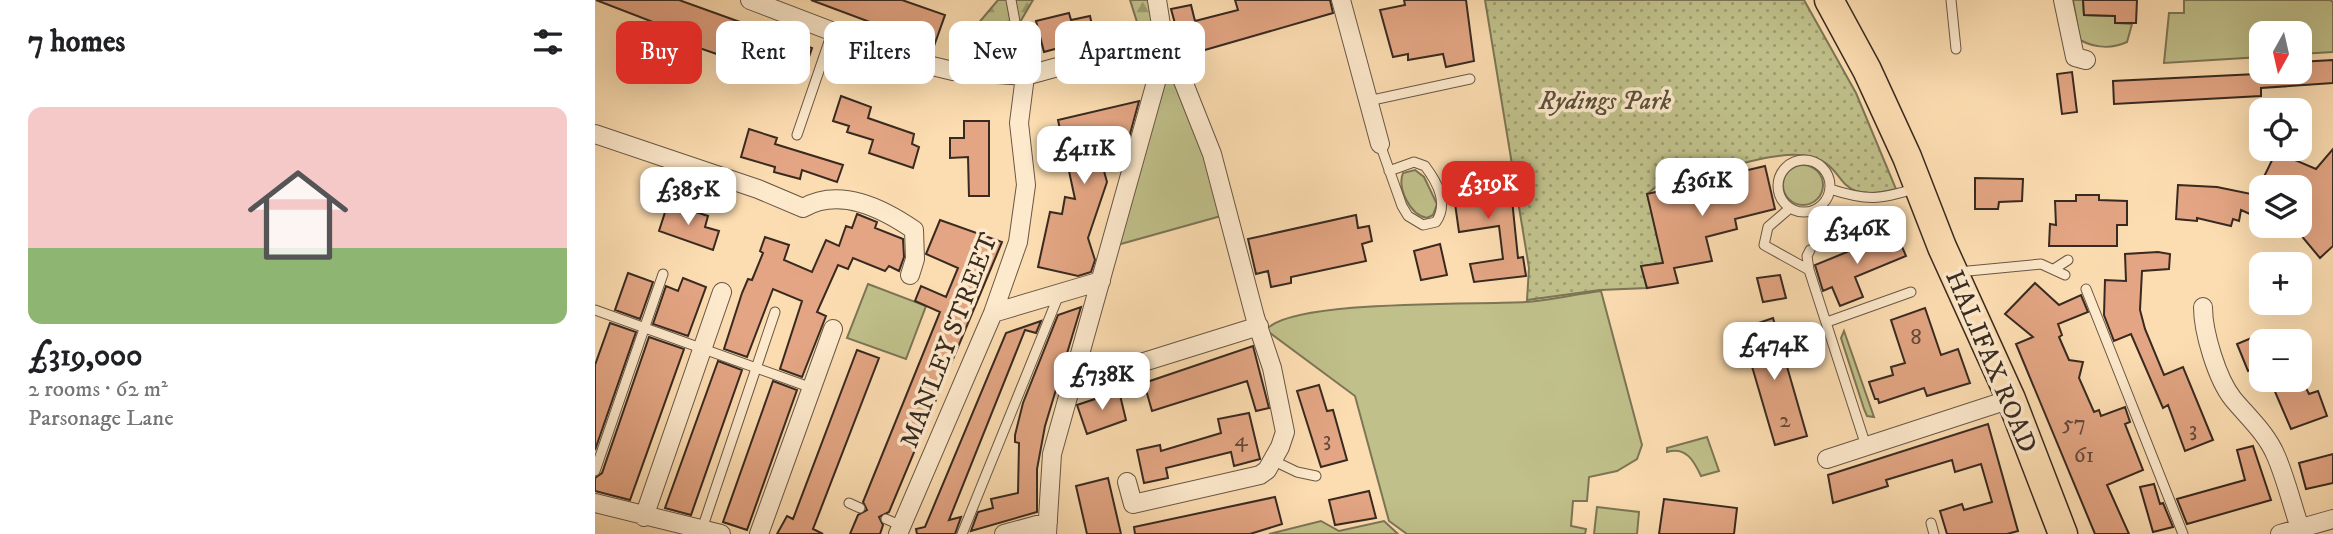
<!DOCTYPE html>
<meta charset="utf-8">
<style>
:root{--surface:#fff;--page:#f6f6f6;--text:#202124;--muted:#757577;--line:#e0e0e0;--accent:#d93025}
body{margin:0;font-family:"IM FELL DW Pica",serif;background:var(--page);color:var(--text);height:100vh;display:flex;flex-direction:column;font-size:26px;white-space:nowrap}
*{box-sizing:border-box;margin:0}
p{font-size:23px;color:var(--muted)}
.icon{flex:none;width:38px;height:38px;fill:none;stroke:currentColor;stroke-width:2;stroke-linecap:round;stroke-linejoin:round}
.map{position:relative;flex:1;overflow:hidden}
.details{display:flex;flex-direction:column;background:var(--surface);width:595px}
.details>*{flex:none}
.banner{position:absolute;left:21px;top:21px;width:665px;height:63px;display:flex;gap:14px}
.needle{width:46px;rotate:188deg}
.tools{position:absolute;left:1654px;top:21px;display:grid;gap:14px}
.tools a{display:grid;place-items:center;width:63px;height:63px;border-radius:14px;background:var(--surface);box-shadow:0 7px 28px #0002;font-size:35px}
.price{position:absolute;translate:-50% -60px;padding:0 16px;border-radius:14px;background:#fff;color:#222;font-size:23px;line-height:46px;filter:drop-shadow(0 2px 4px #0008)}
.price::after{content:'';position:absolute;left:50%;top:42px;width:21px;height:16px;margin-left:-10px;background:inherit;clip-path:polygon(0 0,100% 0,50% 100%)}
.price.on{background:var(--accent);color:#fff}
ul{padding:0;list-style:none}
li{display:grid;align-content:center;gap:14px;height:371px;padding:0 28px}
li+li{border-top:2px solid var(--line)}
li span{display:grid;place-items:center;height:217px;border-radius:14px;color:#555}
li>.icon{margin-inline-start:auto}
span .icon{width:126px;height:126px;fill:#fffc;stroke-width:1}
li b{font-size:30px}
h2{display:flex;justify-content:space-between;align-items:center;height:84px;padding:0 28px;font-size:30px}
.pill{padding:0 24px;border-radius:14px;background:var(--surface);box-shadow:0 7px 28px #0002;font-size:24px;line-height:63px}
.pill.on{background:var(--accent);color:#fff}
main{display:flex;flex:1;min-height:0}
.map>svg:first-child{display:block}
.green{fill:#c0c08a;stroke:#7c7556;stroke-width:2}
.forest{fill:url(#forest-firs);stroke:#7c7556;stroke-width:2}
.park{fill:url(#park-dots);stroke:#7c7556;stroke-width:2}
.building{fill:#e3a583;stroke:#382a21;stroke-width:2}
.lines{fill:none;stroke-linecap:round;stroke-linejoin:round}
.service-casing{stroke:#695745;stroke-width:11}
.minor-casing{stroke:#695745;stroke-width:20}
.primary-casing{stroke:#382a21;stroke-width:31}
.service{stroke:#fde9cc;stroke-width:9}
.minor{stroke:#fde9cc;stroke-width:18}
.primary{stroke:#fcddb1;stroke-width:28}
.labels{text-anchor:middle;stroke-width:7;stroke-linejoin:round;paint-order:stroke}
.number-label{font-size:23px;fill:#63493a}
.park-label{font-size:26px;font-style:italic;fill:#5a503b;stroke:#fde9cc}
.street-label{font-size:26px;fill:#382a21;stroke:#fde9cc}
</style>
<main>
<section class="details">
<h2>7 homes<svg class="icon" aria-label="filters" viewBox="0 0 24 24"><path d="M4 7h16M4 17h16"/><circle cx="9" cy="7" r="2"/><circle cx="15" cy="17" r="2"/></svg></h2>
<ul>
<li><span style="background:linear-gradient(#f6c9c9 65%,#8fb573 0)"><svg class="icon" aria-label="home" viewBox="0 0 24 24"><path d="M3 11l9-7 9 7M6 9v11h12V9"/></svg></span><div><b>£319,000</b><p>2 rooms · 62 m²</p><p>Parsonage Lane</p></div></li>
</ul>
</section>
<div class="map">
<svg width="1738" height="534" viewBox="0 0 1738 534">
<defs>
<pattern id="forest-firs" width="22" height="20" patternUnits="userSpaceOnUse" patternTransform="scale(1.75)"><rect width="22" height="20" fill="#c0c08a"/><path d="M5 1l3.5 6h-7zM16 11l3.5 6h-7z" fill="#9d9c70"/></pattern>
<pattern id="park-dots" width="8" height="8" patternUnits="userSpaceOnUse" patternTransform="scale(1.75)"><rect width="8" height="8" fill="#c0c08a"/><path d="M2 2h.1M6 6h.1" fill="none" stroke="#9d9c70" stroke-width="1.8" stroke-linecap="round"/></pattern>
</defs>
<rect width="100%" height="100%" fill="#fcddb1"/>
<filter id="stains"><feTurbulence type="fractalNoise" baseFrequency=".00286" numOctaves="4"/><feColorMatrix values="0 0 0 0 .2 0 0 0 0 .09 0 0 0 0 .02 0 0 0 .5 -.17"/></filter>
<radialGradient id="worn" r=".72"><stop offset=".6" stop-color="#630" stop-opacity="0"/><stop offset="1" stop-color="#630" stop-opacity=".3"/></radialGradient>
<!-- green -->
<path class="green" d="M1478,0H1501H1488L1489,15L1520,16L1521,23L1537,24L1532,42C1517,49 1500,48 1485,40Z
M1589,0H1735L1738,2V52L1705,54L1704,33H1666V57L1569,63L1574,13H1589Z
M570,50L633,214L515,247Z
M1188 185a20 20 0 1 1 40 0a20 20 0 1 1-40 0Z
M820,170L829,177L842,204L838,215L832,218C815,215 802,188 808,173Z
M273,284L331,306L311,359L252,338Z
M1006,291L1047,445L1042,459L1022,471L994,477L992,501H978L976,526L991,529L990,534H812L794,521L760,396L671,330C696,299 885,305 931,302C956,300 981,294 1006,291Z
M1249,331L1279,417L1272,416L1269,409L1246,338Z
M1112,437L1124,471L1106,476C1099,461 1091,446 1072,452V448Z
M1002,507L1044,512L1042,534H999Z
M726,521L744,531L789,521L803,534H674Z"/>
<!-- forest -->
<path class="forest" d="M403,0H438L411,46L389,64L369,57L376,32Z
M535,0H557L558,22L554,27L542,22Z"/>
<!-- park -->
<path class="park" d="M890,0H1209L1261,93L1301,189C1236,205 1256,168 1217,157C1186,148 1132,169 1101,176C1094,178 1087,175 1080,177C1070,180 1060,187 1052,194L1072,262L1047,266L1052,288L1005,290L932,300L934,268Z"/>
<!-- building -->
<path class="building" d="M1,0H84L217,48L207,77L196,73L194,79L81,40L84,32Z
M216,0H307L350,15L339,46Z
M640,0H735L738,13L589,56L576,9L596,5L600,21L643,10Z
M809,0H871L879,61L851,67L848,54L813,60V54L798,57L785,10L810,5Z
M1488,0H1542L1541,23H1520V16L1489,15Z
M474,13L476,20L495,16L500,38L449,52L441,21Z
M1738,60V83L1666,88V96L1519,104L1518,81L1704,72V62Z
M1477,72L1482,112L1467,114L1462,74Z
M246,96L276,107L273,118L319,134L317,144L324,147L318,168L274,153L278,140L252,132L254,126L238,121Z
M544,101L532,145L504,153L512,182L493,238L500,260L496,272L483,276L443,267L455,212L467,214L470,197L480,199L463,120Z
M369,121H394V196H374L373,157L355,158V138H369Z
M154,129L182,138L180,144L248,165L242,182L207,170L205,179L179,172L180,167L146,157Z
M1738,149V246L1725,258L1704,233V187H1664L1681,152L1721,169Z
M1170,166L1180,209L1140,219L1142,229L1111,237L1117,261L1079,268L1083,283L1052,288L1046,266L1068,263L1052,194Z
M901,169L904,191L916,190L923,258L928,257L931,276L879,282L875,264L908,259L904,226L864,232L856,175Z
M1380,178L1428,179L1427,201L1404,202L1403,209H1380Z
M1583,185L1622,187L1666,196V219L1646,210L1644,221L1638,219L1636,226L1602,218V221L1581,219Z
M1481,195H1504V200L1532,201V225H1522V246H1454L1455,224L1461,225L1460,201H1481Z
M73,203L113,216L110,227L124,231L118,250L64,231Z
M262,214L282,222L280,228L308,239L309,257L304,271L294,266L290,271L258,258L253,269L243,265L222,312L231,316L207,377L185,369L207,301L178,289L152,357L129,349L147,293L153,279L157,280L168,253L165,251L170,237L194,245L189,260L217,272L231,240L244,246L251,226L257,228Z
M761,215L763,228L774,226L777,241L767,244L771,261L696,277V283L676,287L673,271L661,274L653,239Z
M345,220L407,242L294,512L284,517L288,525L285,534H255L263,515L272,510L268,502L345,312L320,301L326,286L351,297L363,268L331,254Z
M1280,235L1283,243L1302,235L1311,256L1260,277L1268,297L1245,306L1237,287L1228,291L1220,265L1252,252L1250,248Z
M845,244L852,275L826,280L819,251Z
M1563,252L1575,254L1574,269L1547,271L1545,310L1550,329L1569,375L1588,367L1618,440L1590,451L1573,405L1568,408L1536,334L1519,341L1509,315L1510,280L1531,281L1530,254Z
M33,273L58,282L45,319L20,310Z
M1185,275L1191,298L1168,302L1162,278Z
M88,278L111,287L93,336L58,324L71,286L83,291Z
M1440,283L1464,305L1486,295L1493,312L1463,324L1467,335L1464,337L1474,360L1488,362L1484,378L1499,412L1504,410L1506,416L1530,407L1535,422L1530,424L1548,470L1512,485L1534,534H1500L1421,344L1438,337L1410,314Z
M486,307L450,426L442,469V512L376,531L383,512L398,508L396,499L423,493L424,443L420,442V435L428,403L463,315Z
M1330,308L1346,355L1363,349L1375,383L1332,396L1329,388L1284,403L1283,399H1280L1274,382L1298,375L1296,367L1310,363L1296,320Z
M1178,318L1212,436L1180,445L1146,329Z
M446,321L441,333L430,330L354,520L366,517L360,534H322L321,529L330,527L411,333Z
M15,323L41,332L0,450V365Z
M1666,334V366L1653,371L1642,344Z
M54,337L89,349L35,500L0,491V478L7,473Z
M658,346L674,408L661,411L652,381L557,411L549,383Z
M262,350L284,358L218,529L228,534H182L192,516L198,519Z
M123,361L147,370L96,515L70,508Z
M1675,380H1707L1714,394L1723,391L1732,416L1696,429Z
M178,381L202,390L152,530L128,522Z
M724,385L732,411L738,410L752,460L726,467L702,391Z
M524,391L531,420L492,434L482,405Z
M654,413L665,459L639,466L636,452L571,468L573,478L549,483L542,450L565,445L566,451L626,433L623,419Z
M1393,424L1423,531L1412,534H1352L1345,511L1367,504L1369,510L1397,502L1386,464L1360,472L1357,460L1291,480L1293,486L1238,503L1233,475Z
M1658,446L1676,500L1592,524L1582,499L1650,480L1642,450Z
M1738,454V483L1711,489L1704,463Z
M513,478L526,534H492L481,486Z
M1559,484L1565,504L1568,503L1578,527L1558,532L1545,487Z
M774,491L781,518L740,525L734,500Z
M680,497L687,524L655,534H540L539,527Z
M1069,499L1142,508L1139,534H1064Z"/>
<g class="lines">
<defs>
<path id="service" d="M416,0L430,76
M1356,0L1361,49
M773,101L875,79
M202,135L238,30
M785,144L807,206L813,216L828,225L841,222C854,203 842,182 830,166L819,162L794,171
M1183 186a26 26 0 1 1 52 0a26 26 0 1 1-52 0Z
M1235,189C1272,201 1285,200 1321,188
M1195,208L1173,227L1169,245L1214,270
M1215,250L1212,256L1214,270L1271,446
M1459,269L1473,260
M1363,272L1446,264L1470,275
M1491,289L1588,534
M0,310L217,388
M1232,322L1316,292
M677,460L702,472L721,476
M0,471L68,274
M254,503L265,508
M291,519L307,526
M1336,523L1339,534
M107,529L180,312
M367,534L465,292"/>
<path id="minor" d="M155,0L312,60L358,71L430,76L568,38
M746,0L785,144
M1468,0L1480,57L1491,60
M0,134L163,189L208,208C245,187 287,208 319,230L320,259L315,275
M1608,307C1608,332 1622,379 1638,399C1653,417 1672,434 1681,456C1691,479 1697,505 1705,528
M398,313L506,281
M475,385L664,326
M1232,459L1416,399
M532,482L538,504L665,475L672,470L685,447L690,432L677,368L660,317L617,154L588,81L570,50L562,0
M0,503L126,534
M49,517L127,292
M164,534L238,329
M303,534L398,313L423,242L431,185L424,123L430,76
M409,534L453,522
M452,534L457,454L570,50
M1685,534L1738,519"/>
<path id="primary" d="M1234,0L1272,70L1312,157L1347,247L1416,399L1468,534"/>
</defs>
<!-- service casing -->
<use href="#service" class="service-casing"/>
<!-- minor casing -->
<use href="#minor" class="minor-casing"/>
<!-- primary casing -->
<use href="#primary" class="primary-casing"/>
<!-- service -->
<use href="#service" class="service"/>
<!-- minor -->
<use href="#minor" class="minor"/>
<!-- primary -->
<use href="#primary" class="primary"/>
</g>
<g class="labels">
<!-- number labels -->
<g class="number-label">
<text x="1321" y="344">8</text>
<text x="1190" y="427">2</text>
<text x="1479" y="430">57</text>
<text x="1598" y="436">3</text>
<text x="646" y="446">4</text>
<text x="732" y="446">3</text>
<text x="1489" y="462">61</text>
</g>
<!-- park labels -->
<g class="park-label">
<text x="1010" y="109">Rydings Park</text>
</g>
<!-- street labels -->
<g class="street-label">
<text transform="translate(353 340) rotate(-69)" y="9">MANLEY STREET</text>
<text transform="translate(1397 361) rotate(67)" y="9">HALIFAX ROAD</text>
</g>
</g>
<rect width="100%" height="100%" filter="url(#stains)"/>
<rect width="100%" height="100%" fill="url(#worn)"/>
</svg>
<div class="tools">
<a><svg class="needle" viewBox="-14 -14 28 28"><path d="M0-13l5 13h-10z" fill="#e53935"/><path d="M0 13l5-13h-10z" fill="#757577"/></svg></a>
<a><svg class="icon" aria-label="locate" viewBox="0 0 24 24"><circle cx="12" cy="12" r="6"/><path d="M12 2v4M12 18v4M2 12h4M18 12h4"/></svg></a>
<a><svg class="icon" aria-label="layers" viewBox="0 0 24 24"><path d="M12 4l9 5-9 5-9-5zM3 14l9 5 9-5"/></svg></a>
<a>+</a>
<a>−</a>
</div>
<b class="price" style="left:489px;top:186px">£411K</b>
<b class="price" style="left:1107px;top:218px">£361K</b>
<b class="price on" style="left:893px;top:221px">£319K</b>
<b class="price" style="left:93px;top:227px">£385K</b>
<b class="price" style="left:1262px;top:266px">£346K</b>
<b class="price" style="left:1179px;top:382px">£474K</b>
<b class="price" style="left:507px;top:412px">£738K</b>
<div class="banner">
<a class="pill on">Buy</a>
<a class="pill">Rent</a>
<a class="pill">Filters</a>
<a class="pill">New</a>
<a class="pill">Apartment</a>
</div>
</div>
</main>
